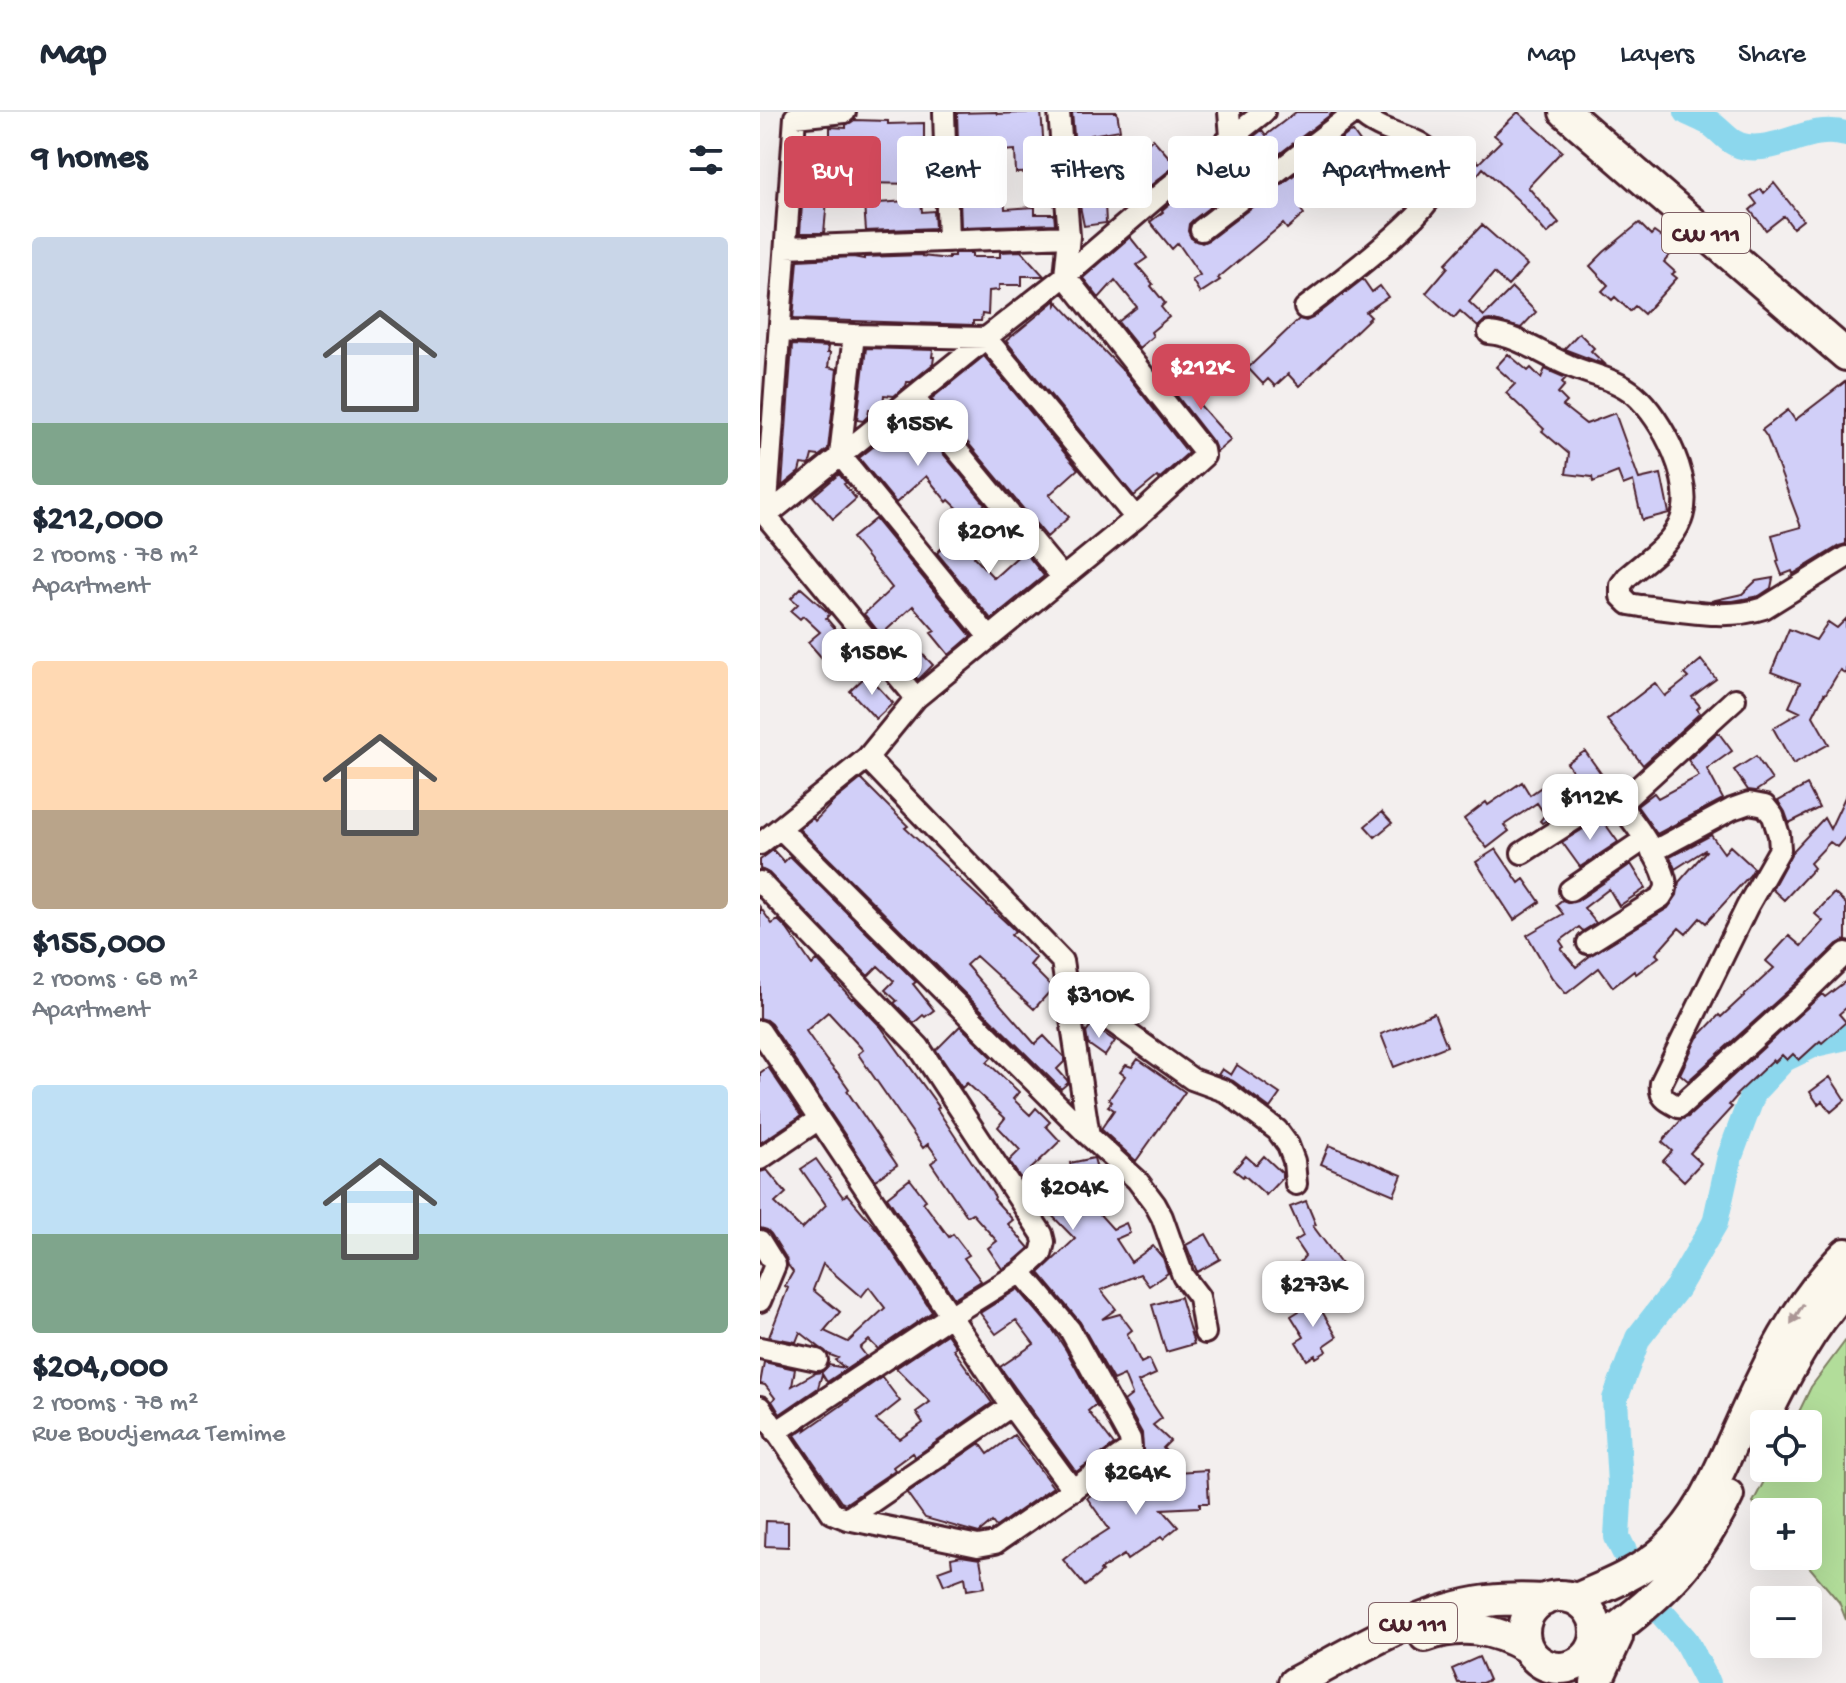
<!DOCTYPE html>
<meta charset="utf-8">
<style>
:root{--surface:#fff;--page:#f2f2f3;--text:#1f2937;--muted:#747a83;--line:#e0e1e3;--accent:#d1495b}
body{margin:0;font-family:"Gochi Hand",sans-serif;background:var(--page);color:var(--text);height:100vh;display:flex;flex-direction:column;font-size:30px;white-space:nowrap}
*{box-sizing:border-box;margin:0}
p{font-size:26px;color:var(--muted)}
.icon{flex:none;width:44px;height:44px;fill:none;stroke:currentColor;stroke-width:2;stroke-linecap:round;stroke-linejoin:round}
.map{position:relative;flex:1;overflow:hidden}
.panel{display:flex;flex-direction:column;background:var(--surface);width:760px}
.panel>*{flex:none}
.guide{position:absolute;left:24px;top:24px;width:760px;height:72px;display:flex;gap:16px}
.controls{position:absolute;left:990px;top:1298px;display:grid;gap:16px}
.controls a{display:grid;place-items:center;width:72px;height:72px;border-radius:8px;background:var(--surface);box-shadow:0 8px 32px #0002;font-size:40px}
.price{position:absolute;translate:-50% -68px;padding:0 18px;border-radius:16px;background:#fff;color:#222;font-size:26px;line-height:52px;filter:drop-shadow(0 2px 4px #0008)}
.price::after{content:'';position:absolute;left:50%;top:48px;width:24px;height:18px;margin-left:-12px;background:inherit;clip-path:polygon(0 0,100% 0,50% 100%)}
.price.current{background:var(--accent);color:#fff}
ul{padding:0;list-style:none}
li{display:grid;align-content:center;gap:16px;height:424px;padding:0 32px}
li span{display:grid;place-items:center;height:248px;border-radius:8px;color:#555}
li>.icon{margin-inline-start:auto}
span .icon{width:144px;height:144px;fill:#fffc;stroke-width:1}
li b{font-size:34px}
h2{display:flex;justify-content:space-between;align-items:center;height:96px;padding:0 32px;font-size:34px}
.pill{padding:0 28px;border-radius:8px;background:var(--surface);box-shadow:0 8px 32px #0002;font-size:28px;line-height:72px}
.pill.current{background:var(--accent);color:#fff}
header{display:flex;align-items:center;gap:48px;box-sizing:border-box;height:112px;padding:0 40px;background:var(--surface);border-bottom:2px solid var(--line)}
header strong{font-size:38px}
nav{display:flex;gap:44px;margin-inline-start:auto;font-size:28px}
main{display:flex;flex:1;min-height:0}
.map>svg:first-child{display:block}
.green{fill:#b2dd9a;stroke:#7e7e62;stroke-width:2}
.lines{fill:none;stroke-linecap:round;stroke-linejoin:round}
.river{stroke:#8cd7ed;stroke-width:26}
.building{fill:#d1cff8;stroke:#4a1f2b;stroke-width:2;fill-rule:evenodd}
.minor-casing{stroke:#4a1f2b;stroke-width:26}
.highway-casing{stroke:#4a1f2b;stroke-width:36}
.minor{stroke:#fbf7ec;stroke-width:20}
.highway{stroke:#fbf7ec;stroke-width:30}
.oneway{fill:#ab9695}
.labels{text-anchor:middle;stroke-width:7;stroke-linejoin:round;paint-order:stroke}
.shield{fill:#fbf7ec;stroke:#7f6065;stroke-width:2}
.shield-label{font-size:24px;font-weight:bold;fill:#4a1f2b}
</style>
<header>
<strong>Map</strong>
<nav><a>Map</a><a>Layers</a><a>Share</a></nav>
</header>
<main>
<section class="panel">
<h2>9 homes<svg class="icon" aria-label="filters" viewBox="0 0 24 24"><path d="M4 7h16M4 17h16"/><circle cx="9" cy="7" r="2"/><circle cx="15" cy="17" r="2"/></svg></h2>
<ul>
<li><span style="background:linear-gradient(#c9d6e8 75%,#7fa58c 0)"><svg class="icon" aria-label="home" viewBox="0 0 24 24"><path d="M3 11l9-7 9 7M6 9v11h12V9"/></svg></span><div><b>$212,000</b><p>2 rooms · 78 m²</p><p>Apartment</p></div></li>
<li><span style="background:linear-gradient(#ffd9b3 60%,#b9a48a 0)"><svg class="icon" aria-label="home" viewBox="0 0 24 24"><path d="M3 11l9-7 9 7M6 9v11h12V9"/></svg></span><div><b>$155,000</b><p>2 rooms · 68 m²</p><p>Apartment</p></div></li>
<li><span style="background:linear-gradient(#bfe0f5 60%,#7fa58c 0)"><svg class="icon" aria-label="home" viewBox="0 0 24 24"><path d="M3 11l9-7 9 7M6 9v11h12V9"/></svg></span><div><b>$204,000</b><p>2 rooms · 78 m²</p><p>Rue Boudjemaa Temime</p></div></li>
</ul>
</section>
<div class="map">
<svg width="1086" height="1571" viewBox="0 0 1086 1571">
<rect width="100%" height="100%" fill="#f3efee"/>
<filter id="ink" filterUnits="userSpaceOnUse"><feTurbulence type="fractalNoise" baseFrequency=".0125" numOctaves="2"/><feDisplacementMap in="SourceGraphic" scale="16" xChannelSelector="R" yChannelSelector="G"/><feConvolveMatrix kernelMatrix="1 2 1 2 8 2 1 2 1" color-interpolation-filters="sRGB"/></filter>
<g filter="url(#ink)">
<!-- green -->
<path class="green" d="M1086,1228V1508L1079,1490L1040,1444H1048V1400H1004V1403L993,1390L1011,1356H1048V1312H1033L1051,1275Z"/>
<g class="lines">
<!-- river -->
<path class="river" d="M927,0C935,4 943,7 950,11C963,20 970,33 987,35C1022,39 1049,12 1086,22
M948,1571L926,1529L886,1483L857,1425L860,1372L855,1287L878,1226L917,1176L955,1111L970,1044L994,979L1024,947L1055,932L1086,925"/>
</g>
<!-- building -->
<path class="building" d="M236,0L237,2L281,0L284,36H289L291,60L256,61L255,38L228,40L232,83L244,82L245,97L275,95V102H294L295,112L201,115L197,1Z
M312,0H357L360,18L331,23L334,44L361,42L362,53L393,27L416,53L385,78L377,69L355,70L357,91L345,92L346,111L324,114L320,94Z
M536,0H574L433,108L429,112L428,119L431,126L442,131L449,128L589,21L593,20L613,48L576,75L574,73L541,98L544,102L527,117L523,112L458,166L460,168L440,181L432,168L440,163L418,131L412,137L390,110L403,100L402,98L432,73L434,75L454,59L456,62L496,29L493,25L502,18L506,23Z
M758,0L802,39L768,75L799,111L787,122L758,88L723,56L705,78L693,69L692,51L703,38L719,51L741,29L734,23Z
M94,8L128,9V12L164,11V29H172L173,69H159V72L100,71V58H70V15L86,16V13Z
M44,64L69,66L64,121H40Z
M1014,71L1043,108L1033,116L1024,104L1006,118L990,98L997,92L991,84L1001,77L1004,81Z
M161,88L162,100L174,99L175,116L106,119L104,92Z
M879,111L891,123L894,120L916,136L904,150L915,160L912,162L917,166L884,202L875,194L870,199L855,185L852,188L842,179L848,173L830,154L844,140Z
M722,113L767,153L748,174L734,161L709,190L724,204L752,176L776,200L761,216L730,208L724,209L718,215L700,199L694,206L666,181L688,155L685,152Z
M370,125L387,146L377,153L393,172L391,174L405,191L401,195L409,205L391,220L393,224L379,236L358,210L377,195L355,168L339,186L323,166Z
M261,139L284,164H262V173H239V178L229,179L228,203L222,202L221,209H213V213L33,207L38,148L93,145L104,147V145L162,143V144L189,147V144H194V141H212V145H240V140Z
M603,167L612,180L620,174L628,185L606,200L611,205L539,274L528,262L515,274L508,267L503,272L488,256L539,207L546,209L553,206Z
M296,188V193L298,190L367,263L428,341L399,367L397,365L374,384L246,229Z
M819,221L834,236L831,239L846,253L804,237Z
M32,233L68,235L67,241H70L68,255L77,257L68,337L59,344L52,343L50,351L48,353L41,352L39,360L22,374Z
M106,236L173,238L172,245H174L173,252L151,270H147L146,274L134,284L124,283L123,293L117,298L109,297L108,304L103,309L97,308Z
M748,242L768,259L771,256L781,266L785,257L806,266L802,270L805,273L798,281L807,290L803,294L826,312L855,301L879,367L901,362L909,401L882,408L873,369L863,373L858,360L833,370L832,365L806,362L809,342L782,319L784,317L746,281L755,272L736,255Z
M224,244L318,357L289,383L309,405L287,425L171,287Z
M430,265L448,284L439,292L471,328L457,340L453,330L414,280Z
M1086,269V432L1079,434L1033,462L1032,459L1022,463L1017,450L1019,449L1012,423L1041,415L1007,325L1002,318L1028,298L1035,308Z
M152,304L225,392L210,408L189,388L187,390L166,364L136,391L99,346Z
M79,362L86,371L84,372L96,387L73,407L53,384Z
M115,407L211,524L189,543L171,521L175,519L153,494L121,523L104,502L132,476L92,426Z
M196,420L218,440L214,445L234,466L264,439L284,464L231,507L177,441Z
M1013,466L1011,476L999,484L973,489H951L982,482L996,469Z
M41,476L70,502L66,506L98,543L76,562L48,530L60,520L43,504L40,507L31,499L38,492L31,486Z
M1086,507V562L1080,558L1065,583L1064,582L1053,604L1069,632L1033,652L1013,616L1040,600L1029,595L1040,571L1011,560L1029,517L1056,528L1068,510L1077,516Z
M147,526L173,553L158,568L134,539Z
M941,548L956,567L932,585L940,594L937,597L940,601L883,653L847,608L895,571L905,584L928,566L924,562Z
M107,563L133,591L116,607L90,579Z
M958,620L972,639L947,657L963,687L897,722L877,694L894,681L898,686L939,664L928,648Z
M825,639L847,670L828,683L824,676L807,696L782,711L780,709L785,703L777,691L744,713L749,719L727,736L704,707L726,690L728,693L762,670L770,683L790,669L801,686L818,667L807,651Z
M996,644L1012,668L996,679L988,678L974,658Z
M101,667L148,714L145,716L251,815L255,819L251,823L276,846L270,853L293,876L274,897L216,844L206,853L275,932L284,924L304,945V950L297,957L307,968L308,971L301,977L39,717L53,706L55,709L74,689Z
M1047,673L1059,696L1029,711L1025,700L1018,689Z
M1086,683V724L1077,735L1070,730L1050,751L1054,756L1024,788L1012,777L1032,740L1064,706L1070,717Z
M622,700L632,711L615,725L605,714Z
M841,706L858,730L820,755L802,730Z
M951,723L964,741L970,734L994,756L990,763L946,811L940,806L926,822L919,816L896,842L899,845L876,862L874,859L853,875L839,856L806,882L792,866L767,823L803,802L796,793L802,788L810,791L817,789L871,752L886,776L859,794L849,777L824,796L836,811L823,819L819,815L800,829L804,835L801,837L816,855L831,843L908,796L917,783L919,770L946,739L945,738L915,757L910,745Z
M736,737L759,771L764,767L780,790L754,808L716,750Z
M13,738L24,750L30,744L156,870L153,872L174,898L165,905L163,903L154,911L134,891L137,889L125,878L134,869L118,854L108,864L9,761L0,757V748Z
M1074,781L1086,792V828L1077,832L1038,870L928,969L920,962L937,926L959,903L961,905L1014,856L1006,849L1029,824L1041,834L1063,809L1055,802Z
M0,795L12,812L18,808L27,817L52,853L57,848L92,887L93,886L121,915L179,995L177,997L235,1085L234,1087L253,1108L248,1112L269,1136L253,1150L242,1157L228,1136L237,1129L212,1101L207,1104L171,1051L178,1046L168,1032L163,1036L98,942L103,938L68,900L46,919L66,948L76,960H77L89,977L87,979L137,1053L115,1068L11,912L6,908L0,906Z
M1086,869V896L1079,902L1086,910L1062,931L1060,929L1039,948L1033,942L1027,948L1022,943L1015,950L1013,948L976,983L977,984L969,993L972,995L930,1041L941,1051L924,1069L903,1049L912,1039L902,1030L922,1007L928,1005L1062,882L1065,885Z
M674,901L687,934L634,955L621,922Z
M331,913L355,929L345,944L328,932L326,920Z
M200,914L232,945L227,950L259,980L253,987L270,1003L276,996L290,1010L286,1014L300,1029L268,1060L289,1056L318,1087L310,1051L334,1046L337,1057L344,1055L347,1058L355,1092L334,1096L353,1117L366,1111L370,1121L356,1127L371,1150L393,1134L403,1146L408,1161L389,1174L380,1162L341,1178L356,1197L342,1207L360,1202L372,1218L367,1222L381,1251L389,1247L396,1262L378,1270L402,1306L393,1313L410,1329L403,1336L408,1342L398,1353L383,1339L382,1321L364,1289L372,1283L364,1263L353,1268L320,1210L279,1161L315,1127L272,1083L249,1049L260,1038L238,1015L245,1006L207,971L202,976L176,938Z
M378,947L425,980L376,1049L341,1017L354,998L348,994L352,990L349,987L365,964L360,960L366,953L372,955Z
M477,953L520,982L510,996L473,969L458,963L462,957L471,963Z
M8,955L41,1004L0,1031V961Z
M1070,965L1085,988L1071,1000L1062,989L1058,992L1050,980Z
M569,1033L642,1063L634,1083L561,1052Z
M486,1044L496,1053L504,1044L522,1061V1066L506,1083L484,1063L483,1065L474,1058Z
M56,1047L83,1085L87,1082L120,1121L172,1200L118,1237L109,1228L100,1236L106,1244L67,1270L62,1262L58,1276L20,1302L12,1289L15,1286L5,1273L0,1272L4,1250L35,1257L32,1274L55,1261L62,1260L69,1253L85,1256L75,1248L78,1246L68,1242L40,1220L36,1230L9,1225L28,1176L25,1174L33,1160L28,1153L26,1146L11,1122L7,1118L0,1116V1060L7,1058L26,1081L15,1091L42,1117L66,1093L41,1057ZM63,1152L101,1185L109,1175L125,1196L88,1230L64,1219L80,1200L53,1178Z
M150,1067L166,1088L163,1090L189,1125L193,1122L209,1143L204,1146L221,1169L194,1186L127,1085Z
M546,1089L556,1113L553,1114L581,1152L559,1167L545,1185L525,1169L545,1144L535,1129L543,1124L530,1095Z
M446,1122L460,1147L437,1160L426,1133Z
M258,1177L293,1218L306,1238L338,1296L335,1293L328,1299L354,1333L316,1360L240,1255L274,1232L256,1208L236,1222L220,1201Z
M553,1184L577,1225L564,1234L567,1239L556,1246L555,1243L547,1248L536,1230L544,1225L531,1204L539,1199L536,1194Z
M420,1185L434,1232L406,1240L392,1193Z
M187,1222L196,1235L193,1237L232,1291L155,1345L152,1341L133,1355L135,1358L85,1392L81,1390L35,1323L47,1315L46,1318L122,1265L140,1289L116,1308L140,1327L163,1311L156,1300L170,1290L136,1256Z
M254,1323L293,1375L236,1415L232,1410L219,1421L165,1406L147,1381L220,1331L228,1342Z
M369,1354L384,1374L400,1361L447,1358L449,1391H440V1395L402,1397L418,1415L403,1427L401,1425L367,1448L364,1443L340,1458L342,1460L325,1474L303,1448L320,1434L321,1435L349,1417L327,1386Z
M6,1409L28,1410V1435L5,1434Z
M201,1444L220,1447L225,1475L207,1478L205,1465L184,1473L178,1459L192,1454L191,1446Z
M719,1545L729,1568L722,1571H698L692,1557Z"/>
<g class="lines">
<defs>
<path id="minor" d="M85,0L35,5L6,404L156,586
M184,0L188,129
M469,0L471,25
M441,118L595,0
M26,135L309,124
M545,196C572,175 679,97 681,65C682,61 678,52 676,47C665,27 638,24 619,14C611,10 605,6 599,0
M21,219L94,223L226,226L376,406
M729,221C759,224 781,242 808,253C830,263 855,266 874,282C903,307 935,371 921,408C912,432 885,449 867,465L861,473V484L869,492L881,494C921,498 965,509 1004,496L1086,445
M94,223L80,343L229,525
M153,285L303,466
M6,404L226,226L305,164L410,74L504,0
M107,646L302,849L329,1024
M858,694L975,587
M21,717L329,1024L377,1068L395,1092L402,1105L423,1164L439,1185L445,1221
M0,732L107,646L156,586L376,406L444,344L443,338L305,164L309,124L299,0
M892,740L972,697L989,691L1005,694L1013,704L1019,723L1020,737L987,795L901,971C899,986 907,989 919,995L1047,879L1086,841
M762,741L840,691C847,690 853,689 859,694C873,706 905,754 906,773C906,779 904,780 901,785L828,831
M0,770L159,935L282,1122L284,1130L281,1142L261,1160L190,1204L16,1320
M810,778L885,727
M306,877L432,967L465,979L517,1018L528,1033L534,1049L536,1072
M0,919L251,1294L313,1378
M0,1047L59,1007
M0,1129L15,1153L0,1189
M0,1236L57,1248
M0,1295L72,1401L87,1407L218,1434L235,1431L371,1337L370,1327L310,1218L261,1160
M87,1407L251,1294"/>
<path id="highway" d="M805,0L1086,243
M1004,1307C1026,1262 1051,1214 1086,1177
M764 1520a36 36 0 1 1 72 0a36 36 0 1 1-72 0Z
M816,1487C847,1474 881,1460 906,1437C942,1404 958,1361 978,1318C1007,1254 1036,1192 1086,1142
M665,1524C701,1511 733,1516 766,1535
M834,1534C897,1486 933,1457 968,1383
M534,1571C595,1539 658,1498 728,1489C746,1487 765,1487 784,1488
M836,1571L857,1525"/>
</defs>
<!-- minor casing -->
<use href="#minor" class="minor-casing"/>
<!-- highway casing -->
<use href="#highway" class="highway-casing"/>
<!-- minor -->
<use href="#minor" class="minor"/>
<!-- highway -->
<use href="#highway" class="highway"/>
</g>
<!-- one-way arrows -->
<defs><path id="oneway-solid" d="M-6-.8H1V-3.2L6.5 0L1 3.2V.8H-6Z" transform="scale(2)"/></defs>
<use class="oneway" href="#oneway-solid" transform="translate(1037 1202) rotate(122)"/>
</g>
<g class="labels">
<!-- shield labels -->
<g class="shield">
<rect x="902" y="101" width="88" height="40" rx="6"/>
<rect x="609" y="1491" width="88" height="40" rx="6"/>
</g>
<g class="shield-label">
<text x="946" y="129">CW 111</text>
<text x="653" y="1519">CW 111</text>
</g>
</g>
</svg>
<div class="controls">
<a><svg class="icon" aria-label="locate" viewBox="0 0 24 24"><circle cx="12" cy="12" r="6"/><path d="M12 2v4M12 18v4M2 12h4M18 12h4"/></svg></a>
<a>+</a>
<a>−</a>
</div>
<b class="price current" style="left:441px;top:300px">$212K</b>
<b class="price" style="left:158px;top:356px">$155K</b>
<b class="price" style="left:229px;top:464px">$201K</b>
<b class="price" style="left:112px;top:585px">$158K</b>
<b class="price" style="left:830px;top:730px">$112K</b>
<b class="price" style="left:339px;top:928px">$310K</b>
<b class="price" style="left:313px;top:1120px">$204K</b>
<b class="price" style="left:553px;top:1217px">$273K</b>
<b class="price" style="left:376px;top:1405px">$264K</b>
<div class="guide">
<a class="pill current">Buy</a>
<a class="pill">Rent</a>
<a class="pill">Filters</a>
<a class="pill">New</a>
<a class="pill">Apartment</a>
</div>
</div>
</main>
